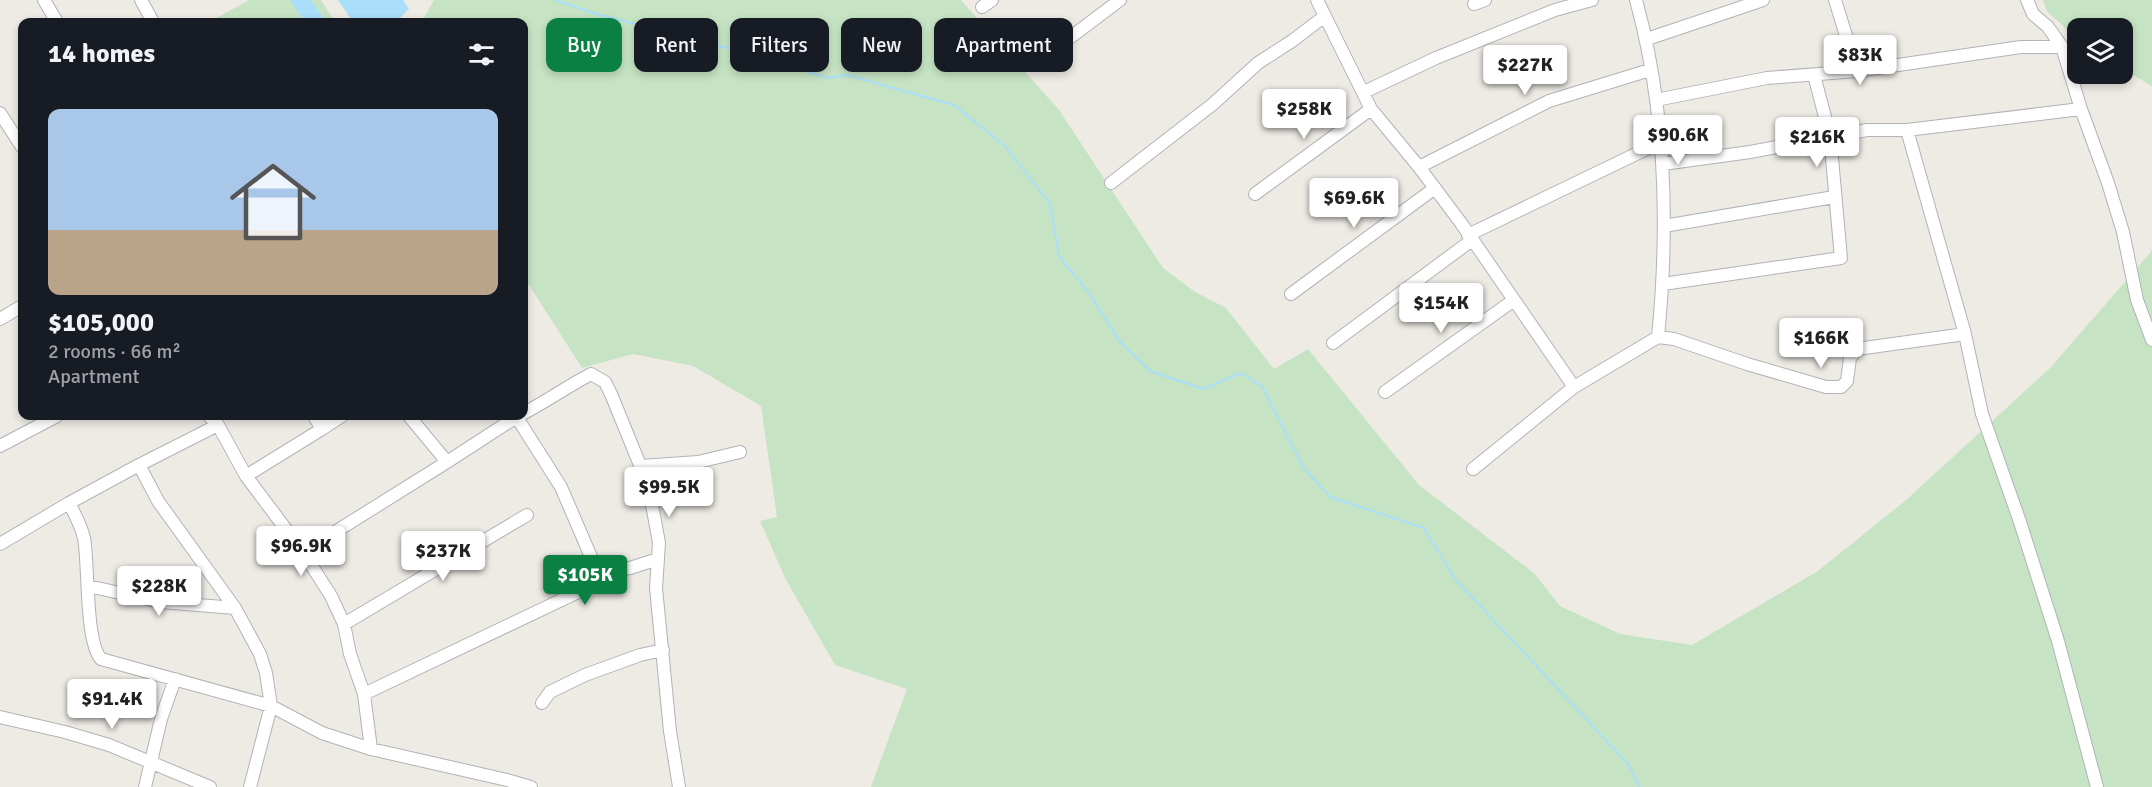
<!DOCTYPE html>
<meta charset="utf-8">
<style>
:root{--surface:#171b24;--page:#242831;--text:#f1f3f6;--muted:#9ea1a6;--line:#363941;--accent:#0b8043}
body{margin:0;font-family:Signika,sans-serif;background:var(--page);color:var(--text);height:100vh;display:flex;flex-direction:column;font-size:22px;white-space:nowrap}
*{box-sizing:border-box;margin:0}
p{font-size:20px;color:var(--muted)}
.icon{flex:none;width:33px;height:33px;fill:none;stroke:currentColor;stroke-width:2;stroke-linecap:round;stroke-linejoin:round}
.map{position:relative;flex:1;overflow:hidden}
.details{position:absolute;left:18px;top:18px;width:510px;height:402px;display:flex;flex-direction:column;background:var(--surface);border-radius:12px;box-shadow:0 3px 9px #0003}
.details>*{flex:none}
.hud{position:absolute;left:546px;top:18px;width:570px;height:54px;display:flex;gap:12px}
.buttons{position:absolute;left:2067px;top:18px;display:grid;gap:12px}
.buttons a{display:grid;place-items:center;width:66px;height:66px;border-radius:12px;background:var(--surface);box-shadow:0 3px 9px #0003;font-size:30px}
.price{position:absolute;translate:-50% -51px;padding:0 14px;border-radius:6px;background:#fff;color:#222;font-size:20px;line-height:39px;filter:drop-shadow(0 2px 3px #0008)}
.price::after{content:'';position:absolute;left:50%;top:36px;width:18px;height:14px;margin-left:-9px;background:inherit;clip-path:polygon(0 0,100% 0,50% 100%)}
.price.active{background:var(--accent);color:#fff}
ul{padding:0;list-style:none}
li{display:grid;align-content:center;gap:12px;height:318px;padding:0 30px}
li+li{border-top:2px solid var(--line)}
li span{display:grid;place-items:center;height:186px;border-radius:12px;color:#555}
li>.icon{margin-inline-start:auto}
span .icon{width:108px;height:108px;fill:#fffc;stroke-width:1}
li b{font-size:26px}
h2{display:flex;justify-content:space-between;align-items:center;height:72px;padding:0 30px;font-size:26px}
.tag{padding:0 21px;border-radius:12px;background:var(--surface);box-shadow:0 3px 9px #0003;font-size:21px;line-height:54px}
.tag.active{background:var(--accent);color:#fff}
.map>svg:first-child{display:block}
.green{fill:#c6e4c3}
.water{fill:#a9dffa}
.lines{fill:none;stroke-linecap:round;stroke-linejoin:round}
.stream{stroke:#a9dffa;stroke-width:2}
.minor-casing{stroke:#b0b3b7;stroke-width:14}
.minor{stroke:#fff;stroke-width:12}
</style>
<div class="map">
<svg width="2152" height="787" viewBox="0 0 2152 787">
<rect width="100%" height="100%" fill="#eeebe5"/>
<!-- green -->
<path class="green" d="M249,0H321L335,22H209Z
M434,0H961L1059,110L1163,268L1195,292L1226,308L1274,369L1308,349L1419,485L1534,573L1560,606L1620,634L1692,645L1818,571L1906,500L2050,368L2151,252L2152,247V787H871L907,689L835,665L785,578L760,521L777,517L761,406L693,366L633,354L582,368L524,277V22H422Z
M2043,0H2152V86L2123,69L2122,28H2078L2077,39L2047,11Z"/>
<!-- water -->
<path class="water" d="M290,0H311L326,22H305Z
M338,0H403L409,9L396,22H353Z"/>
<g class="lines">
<!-- stream -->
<path class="stream" d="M555,0L593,13L735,50L828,78L847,75L954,105L1005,146L1050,204L1059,256L1089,293L1120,342L1150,371L1203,389L1241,373L1262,386L1303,467L1330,497L1424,528L1455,579L1629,765L1639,787"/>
<defs>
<path id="minor" d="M44,0L57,22
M141,0L153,22
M1317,0L1371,109L1419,167L1461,223L1574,387
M1636,0C1666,109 1669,225 1658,337
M1835,0L1857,71
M2027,0L2033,14L2048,27L2062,47L2081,109L2108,183L2123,232L2137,300L2152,340
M1474,4L1485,0
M982,7L992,0
M1647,39L1763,0
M1059,46L1120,0
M1364,92L1436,58L1555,10L1592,0
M1656,100L1767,78L1857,71L2021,47H2062
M0,113L22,147
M1907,130L1965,334L1982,414L2020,522L2058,641L2097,787
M1663,164L1750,152L1867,130H1907L2081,109
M1419,167L1549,101L1650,70
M1111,183L1213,104L1258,63L1292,41L1325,16
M1255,194L1371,109
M1664,226L1834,197
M1468,235L1659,143
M1663,284L1841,258L1830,136L1814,75
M1291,294L1435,188
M0,319L22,306
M1333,343L1472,240
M1385,392L1514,300
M524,413C547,401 568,386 591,374L605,382L611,394L644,475L653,510L659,543L656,588L670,731L679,787
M209,416L218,425L246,476L303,552L331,596L344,624L350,654L364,694L371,749
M314,416L322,429L342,416
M409,416L447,462
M218,425L139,465L158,501L235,608L260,654L266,673L271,706L250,787
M0,446L57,416
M641,466L698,462L740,452
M1473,469L1574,387L1658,337L1674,339L1747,364L1826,387H1841L1847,381L1850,358L1857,349L1965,334
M246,476L322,429
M69,503L139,465
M0,544L69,503C75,514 81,526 84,538C89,565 85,641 101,659L271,706L322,733L371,749L507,780L531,787
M303,552L447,462L518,416
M598,573L630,568L658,559
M88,586L161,602L235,608
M344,624L527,515
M364,694L595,584L598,573L561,487L516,416
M542,703L550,692L585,675L640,655L663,650
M0,717L65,732L109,745L210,787
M145,787L161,719L175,679"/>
</defs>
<!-- minor casing -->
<use href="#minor" class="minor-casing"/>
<!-- minor -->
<use href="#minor" class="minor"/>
</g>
</svg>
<div class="buttons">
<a><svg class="icon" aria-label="layers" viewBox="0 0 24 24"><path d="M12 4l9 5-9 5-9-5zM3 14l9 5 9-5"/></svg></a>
</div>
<b class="price" style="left:1860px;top:86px">$83K</b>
<b class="price" style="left:1525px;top:96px">$227K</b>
<b class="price" style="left:1304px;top:140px">$258K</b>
<b class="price" style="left:1678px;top:166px">$90.6K</b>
<b class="price" style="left:1817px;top:168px">$216K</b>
<b class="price" style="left:1354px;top:229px">$69.6K</b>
<b class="price" style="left:1441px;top:334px">$154K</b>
<b class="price" style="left:1821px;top:369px">$166K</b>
<b class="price" style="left:669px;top:518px">$99.5K</b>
<b class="price" style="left:301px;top:577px">$96.9K</b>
<b class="price" style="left:443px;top:582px">$237K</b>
<b class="price active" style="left:585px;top:606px">$105K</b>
<b class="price" style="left:159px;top:617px">$228K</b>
<b class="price" style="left:112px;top:730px">$91.4K</b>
<div class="hud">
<a class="tag active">Buy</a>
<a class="tag">Rent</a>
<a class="tag">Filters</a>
<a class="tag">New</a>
<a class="tag">Apartment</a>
</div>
<section class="details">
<h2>14 homes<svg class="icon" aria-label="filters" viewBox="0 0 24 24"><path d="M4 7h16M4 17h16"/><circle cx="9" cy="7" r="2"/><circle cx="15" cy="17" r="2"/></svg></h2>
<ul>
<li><span style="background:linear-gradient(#a9c7e8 65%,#b9a48a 0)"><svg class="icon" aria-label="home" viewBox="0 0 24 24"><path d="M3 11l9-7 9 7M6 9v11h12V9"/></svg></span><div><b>$105,000</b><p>2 rooms · 66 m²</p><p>Apartment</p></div></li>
</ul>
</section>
</div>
